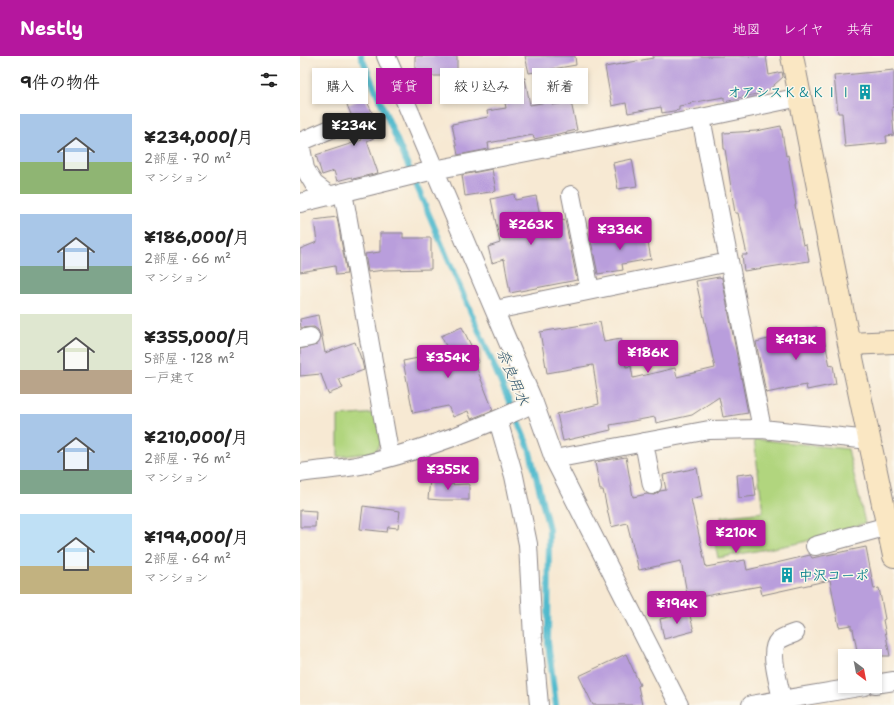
<!DOCTYPE html>
<html lang="ja">
<meta charset="utf-8">
<style>
:root{--surface:#fff;--page:#f6f6f6;--text:#222;--muted:#767676;--accent:#b5179e}
body{margin:0;font-family:"Shantell Sans","Klee One",sans-serif;background:var(--page);color:var(--text);height:100vh;display:flex;flex-direction:column;font-size:15px;white-space:nowrap}
*{box-sizing:border-box;margin:0}
p{font-size:13px;color:var(--muted)}
.icon{flex:none;width:22px;height:22px;fill:none;stroke:currentColor;stroke-width:2;stroke-linecap:round;stroke-linejoin:round}
.map{position:relative;flex:1;overflow:hidden}
.sheet{display:flex;flex-direction:column;background:var(--surface);width:300px}
.sheet>*{flex:none}
.hud{position:absolute;left:12px;top:12px;width:380px;height:36px;display:flex;gap:8px}
.needle{width:26px;rotate:148deg}
.buttons{position:absolute;left:538px;top:593px;display:grid;gap:8px}
.buttons a{display:grid;place-items:center;width:44px;height:44px;border-radius:0px;background:var(--surface);box-shadow:0 2px 6px #0003;font-size:20px}
.price{position:absolute;translate:-50% -34px;padding:0 9px;border-radius:4px;background:var(--accent);color:#fff;font-size:13px;line-height:26px;filter:drop-shadow(0 1px 2px #0008)}
.price::after{content:'';position:absolute;left:50%;top:24px;width:12px;height:9px;margin-left:-6px;background:inherit;clip-path:polygon(0 0,100% 0,50% 100%)}
.price.on{background:#222;color:#fff}
ul{padding:0;list-style:none}
li{display:flex;align-items:center;gap:12px;height:100px;padding:0 20px}
li span{display:grid;place-items:center;flex:none;width:112px;height:80px;border-radius:0px;color:#555}
li>.icon{margin-inline-start:auto}
span .icon{width:48px;height:48px;fill:#fffc;stroke-width:1}
li b{font-size:17px}
h2{display:flex;justify-content:space-between;align-items:center;height:48px;padding:0 20px;font-size:17px}
.chip{padding:0 14px;border-radius:0px;background:var(--surface);box-shadow:0 2px 6px #0003;font-size:14px;line-height:36px}
.chip.on{background:var(--accent);color:#fff}
header{display:flex;align-items:center;gap:24px;box-sizing:border-box;height:56px;padding:0 20px;background:var(--accent);color:#fff}
header strong{font-size:19px}
nav{display:flex;gap:22px;margin-inline-start:auto;font-size:14px}
main{display:flex;flex:1;min-height:0}
.map>svg:first-child{display:block}
.green{fill:#b1d57e;stroke:#6a7c5c}
.lines{fill:none;stroke-linecap:round;stroke-linejoin:round}
.stream{stroke:#50bacd;stroke-width:6}
.building{fill:#b99edc}
.street-casing{stroke:#8c8687;stroke-width:20}
.secondary-casing{stroke:#8c8687;stroke-width:24}
.street{stroke:#fff;stroke-width:18}
.secondary{stroke:#fae7c3;stroke-width:22}
.labels{text-anchor:middle;stroke-width:3;stroke-linejoin:round;paint-order:stroke}
.culture-label{font-size:14px;font-weight:bold;fill:#0d838f;stroke:#fbf7ec;text-anchor:end}
.water-label{font-size:15px;font-style:italic;fill:#32576e;stroke:#fbf7ec}
</style>
<header>
<strong>Nestly</strong>
<nav><a>地図</a><a>レイヤ</a><a>共有</a></nav>
</header>
<main>
<section class="sheet">
<h2>9件の物件<svg class="icon" aria-label="filters" viewBox="0 0 24 24"><path d="M4 7h16M4 17h16"/><circle cx="9" cy="7" r="2"/><circle cx="15" cy="17" r="2"/></svg></h2>
<ul>
<li><span style="background:linear-gradient(#a9c7e8 60%,#8fb573 0)"><svg class="icon" aria-label="home" viewBox="0 0 24 24"><path d="M3 11l9-7 9 7M6 9v11h12V9"/></svg></span><div><b>¥234,000/月</b><p>2部屋 · 70 m²</p><p>マンション</p></div></li>
<li><span style="background:linear-gradient(#a9c7e8 65%,#7fa58c 0)"><svg class="icon" aria-label="home" viewBox="0 0 24 24"><path d="M3 11l9-7 9 7M6 9v11h12V9"/></svg></span><div><b>¥186,000/月</b><p>2部屋 · 66 m²</p><p>マンション</p></div></li>
<li><span style="background:linear-gradient(#dfe7d0 70%,#b9a48a 0)"><svg class="icon" aria-label="home" viewBox="0 0 24 24"><path d="M3 11l9-7 9 7M6 9v11h12V9"/></svg></span><div><b>¥355,000/月</b><p>5部屋 · 128 m²</p><p>一戸建て</p></div></li>
<li><span style="background:linear-gradient(#a9c7e8 70%,#7fa58c 0)"><svg class="icon" aria-label="home" viewBox="0 0 24 24"><path d="M3 11l9-7 9 7M6 9v11h12V9"/></svg></span><div><b>¥210,000/月</b><p>2部屋 · 76 m²</p><p>マンション</p></div></li>
<li><span style="background:linear-gradient(#bfe0f5 65%,#c2b280 0)"><svg class="icon" aria-label="home" viewBox="0 0 24 24"><path d="M3 11l9-7 9 7M6 9v11h12V9"/></svg></span><div><b>¥194,000/月</b><p>2部屋 · 64 m²</p><p>マンション</p></div></li>
</ul>
</section>
<div class="map">
<svg width="594" height="649" viewBox="0 0 594 649">
<rect width="100%" height="100%" fill="#fbf7ec"/>
<filter id="ink" filterUnits="userSpaceOnUse"><feTurbulence type="fractalNoise" baseFrequency=".025" numOctaves="2"/><feDisplacementMap in="SourceGraphic" scale="8" xChannelSelector="R" yChannelSelector="G"/><feConvolveMatrix kernelMatrix="1 2 1 2 8 2 1 2 1" color-interpolation-filters="sRGB"/></filter>
<filter id="wash" filterUnits="userSpaceOnUse"><feTurbulence type="fractalNoise" baseFrequency=".012" numOctaves="4" result="noise"/><feDisplacementMap in="SourceGraphic" scale="16" xChannelSelector="R" yChannelSelector="G"/><feGaussianBlur stdDeviation="0.9" result="paint"/><feColorMatrix in="noise" values="0 0 0 0 0 0 0 0 0 0 0 0 0 0 0 0 0 1.4 0 .05"/><feComposite in="paint" operator="in"/></filter>
<g filter="url(#wash)">
<rect width="100%" height="100%" fill="#f7e9d3"/>
<!-- green -->
<path class="green" d="M77,357L81,387L75,396L38,401V360Z
M454,383L548,393L565,467L500,487L418,502L413,476H424L421,461L463,456Z"/>
<g class="lines">
<!-- stream -->
<path class="stream" d="M61,0L229,392L249,473L248,586L256,649"/>
</g>
<g id="blocks">
<!-- building -->
<path class="building" d="M115,0H157V20H115Z
M225,0H275L276,9L229,17Z
M353,0H466L469,19L482,16L483,21L466,36L424,45V41L390,47L391,48L379,50V54L362,57L361,51L328,57L326,47L312,50L305,11L353,2Z
M594,14V51H592L594,79L586,80L587,87L545,91L542,57H538L534,20Z
M225,22L230,49L252,45V49L271,46L277,74L234,83L233,79L188,87L189,93L158,99L152,68L188,61L187,55L206,52L201,27Z
M65,41L82,78L67,85L78,117L53,123L52,121L37,125L34,115L22,119L16,99L62,84L47,49Z
M481,70L486,100L488,99L496,149H495L503,189L506,188L509,205L444,215L442,199H447L438,157H435L425,93H424L423,77L456,75Z
M332,103L337,130L318,133L313,107Z
M192,113L196,135L165,140L162,119Z
M214,138L215,144L236,140L242,169L265,164L277,224L210,237L204,203L192,207L188,191L200,187L191,143Z
M37,161L47,218L36,219L35,210L0,216V193L17,186L14,164Z
M346,175L351,203L322,208L323,214L298,218L291,185Z
M80,177H103V182H131V213L85,214L68,216L65,198L80,196Z
M419,221L422,222L448,357L423,361L419,341L392,359L356,367L355,361L310,369L311,374L263,385L257,358L299,348L293,309L247,317L240,276L300,266L304,286L321,283L326,311L331,310L333,322L375,312L377,321L415,312L396,225Z
M18,259L25,297L55,286L62,305L64,314L39,323L43,332L28,338L21,318L0,320V293L17,289L20,285V279L18,274L14,271L1,272L0,263Z
M162,271L179,306L175,308L193,354L171,363L168,355L153,361L148,350L113,357L103,305L149,296L141,280Z
M517,271L518,278L523,277L530,310L533,309L536,328L507,334L506,329L466,337L456,286Z
M326,401L333,441L347,438L354,439L360,435L366,434L363,419L397,412L402,440L391,443L406,511L445,504L447,514L510,499L512,502L566,491L574,533L579,532L585,563L583,564L590,600H558L553,573H551V569L539,571L530,524L462,539L460,530L388,543L381,505L339,514L327,467L311,471L303,434H300L295,406Z
M453,417L456,440L439,442L437,419Z
M130,424L145,425V429L169,428V444H141L128,443Z
M63,450L100,455L98,472L88,471L87,476L60,473Z
M0,454L16,455L15,471H0Z
M389,556L394,575L364,583L360,563Z
M326,598L340,629L338,630L342,649H293L279,620Z"/>
</g>
</g>
<g filter="url(#ink)">
<use href="#blocks" fill-opacity="0" stroke="#8c8687" stroke-width="1"/>
<g class="lines">
<defs>
<path id="street" d="M86,0L234,347L254,403L379,649
M401,62L462,373
M0,86L40,69
M0,87L5,113L14,128L30,140
M43,136L90,401
M271,139L290,234
M0,147L134,114L401,62L500,41
M195,254L429,206
M0,283L10,281
M198,364L214,420L228,488L233,582L239,649
M344,386L352,429
M254,403L409,374L462,373L570,384
M0,417C20,414 41,413 61,409C120,395 179,373 234,347
M515,490L588,470
M575,628L594,625
M482,644C480,631 468,595 478,585C482,581 490,579 495,577
M451,649L565,630"/>
<path id="secondary" d="M492,0L549,288L594,500
M549,288L594,286"/>
</defs>
<!-- street casing -->
<use href="#street" class="street-casing"/>
<!-- secondary casing -->
<use href="#secondary" class="secondary-casing"/>
<!-- street -->
<use href="#street" class="street"/>
<!-- secondary -->
<use href="#secondary" class="secondary"/>
</g>
</g>
<!-- icons -->
<defs>
<symbol id="building-bare" viewBox="-9 -9 18 18"><path d="M-4-6H4V6H1V3H-1V6H-4ZM-2.5-4.3h1.7v1.8h-1.7ZM.8-4.3h1.7v1.8H.8ZM-2.5-1h1.7V.8h-1.7ZM.8-1h1.7V.8H.8Z" fill="#0f9aa8" stroke="#fbf7ec" stroke-width="2.5" paint-order="stroke"/></symbol>
</defs>
<g fill-rule="evenodd">
<use href="#building-bare" x="554" y="25" width="22" height="22"/>
<use href="#building-bare" x="476" y="508" width="22" height="22"/>
</g>
<g class="labels">
<!-- culture labels -->
<g class="culture-label">
<text x="553" y="41">オアシスＫ＆ＫＩＩ</text>
<text x="499" y="524" text-anchor="start">中沢コーポ</text>
</g>
<!-- water labels -->
<g class="water-label">
<text transform="translate(213 321) rotate(67)" y="5">奈良用水</text>
</g>
</g>
</svg>
<div class="buttons">
<a><svg class="needle" viewBox="-14 -14 28 28"><path d="M0-13l5 13h-10z" fill="#e53935"/><path d="M0 13l5-13h-10z" fill="#767676"/></svg></a>
</div>
<b class="price on" style="left:54px;top:91px">¥234K</b>
<b class="price" style="left:231px;top:190px">¥263K</b>
<b class="price" style="left:320px;top:195px">¥336K</b>
<b class="price" style="left:496px;top:305px">¥413K</b>
<b class="price" style="left:348px;top:318px">¥186K</b>
<b class="price" style="left:148px;top:323px">¥354K</b>
<b class="price" style="left:148px;top:435px">¥355K</b>
<b class="price" style="left:436px;top:498px">¥210K</b>
<b class="price" style="left:377px;top:569px">¥194K</b>
<div class="hud">
<a class="chip">購入</a>
<a class="chip on">賃貸</a>
<a class="chip">絞り込み</a>
<a class="chip">新着</a>
</div>
</div>
</main>
